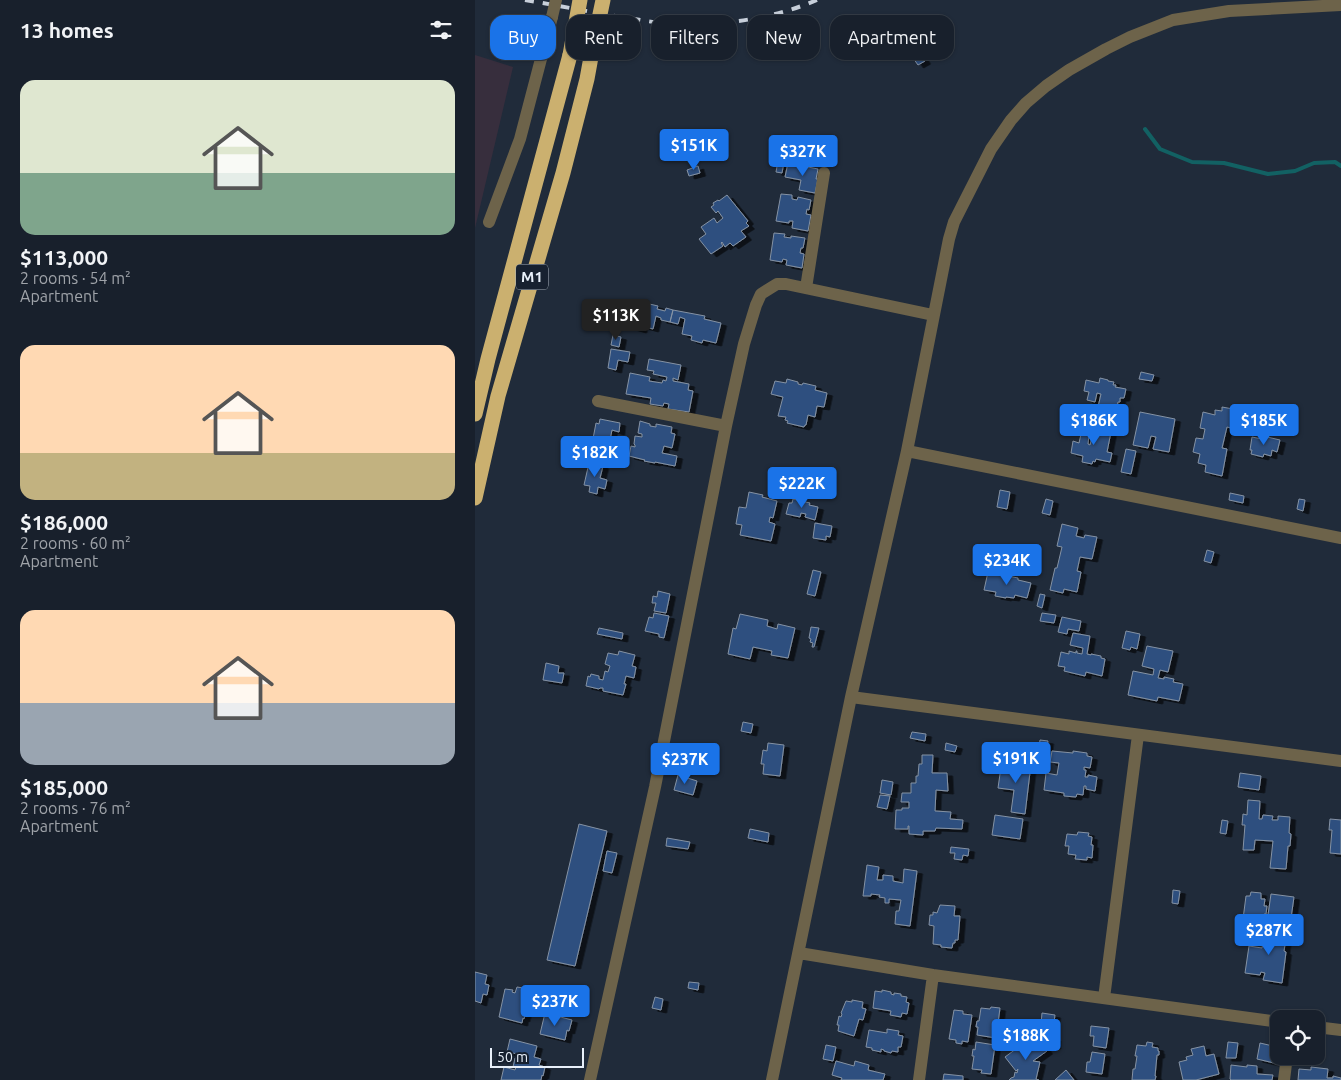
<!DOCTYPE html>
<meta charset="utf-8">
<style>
:root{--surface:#18202c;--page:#212834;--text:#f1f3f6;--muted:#9fa3a9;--line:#363e48;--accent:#1a73e8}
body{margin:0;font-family:Ubuntu,sans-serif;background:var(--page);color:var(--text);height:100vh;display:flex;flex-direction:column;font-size:19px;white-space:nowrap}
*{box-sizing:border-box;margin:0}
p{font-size:16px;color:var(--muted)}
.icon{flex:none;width:28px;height:28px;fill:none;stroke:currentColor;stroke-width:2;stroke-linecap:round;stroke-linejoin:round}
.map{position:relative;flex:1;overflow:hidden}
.sheet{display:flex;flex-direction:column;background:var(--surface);width:475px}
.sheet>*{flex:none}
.hud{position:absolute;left:15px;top:15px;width:475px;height:45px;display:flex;gap:10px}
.tools{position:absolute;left:795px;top:1010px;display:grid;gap:10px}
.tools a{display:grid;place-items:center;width:55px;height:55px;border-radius:10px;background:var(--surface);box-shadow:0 1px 4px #0004,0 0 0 1px var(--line);font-size:25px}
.scale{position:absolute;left:15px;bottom:12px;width:94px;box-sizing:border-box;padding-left:5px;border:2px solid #e8f0fa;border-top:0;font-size:14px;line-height:18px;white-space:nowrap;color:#e8f0fa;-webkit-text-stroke:4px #172130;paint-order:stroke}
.price{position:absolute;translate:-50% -42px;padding:0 11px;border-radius:5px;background:var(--accent);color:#fff;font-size:16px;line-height:32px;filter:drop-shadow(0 1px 2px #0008)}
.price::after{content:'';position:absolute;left:50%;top:30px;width:15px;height:11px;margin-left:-8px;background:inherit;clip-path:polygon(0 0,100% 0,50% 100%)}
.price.active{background:#222;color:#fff}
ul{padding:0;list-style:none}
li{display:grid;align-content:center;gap:10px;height:265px;padding:0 20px}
li span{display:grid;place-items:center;height:155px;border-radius:15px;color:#555}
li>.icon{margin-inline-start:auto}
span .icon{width:90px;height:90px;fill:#fffc;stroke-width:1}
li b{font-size:21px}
h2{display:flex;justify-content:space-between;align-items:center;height:60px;padding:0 20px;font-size:21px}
.pill{padding:0 18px;border-radius:15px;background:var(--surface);box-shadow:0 1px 4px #0004,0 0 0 1px var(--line);font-size:18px;line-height:45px}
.pill.active{background:var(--accent);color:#fff}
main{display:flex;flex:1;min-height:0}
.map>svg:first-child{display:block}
.industrial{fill:#372e3d}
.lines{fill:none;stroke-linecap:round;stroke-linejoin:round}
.stream{stroke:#126163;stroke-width:4}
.building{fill:#2d507f;stroke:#8592a4;filter:url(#shadow)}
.minor{stroke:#6d634a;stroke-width:12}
.highway{stroke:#cbb06f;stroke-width:15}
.rail{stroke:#c7cfda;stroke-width:4;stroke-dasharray:9 9;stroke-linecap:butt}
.minor-bridge{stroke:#6d634a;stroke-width:12}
.highway-bridge{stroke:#cbb06f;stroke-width:15}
.labels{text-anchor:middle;stroke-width:5;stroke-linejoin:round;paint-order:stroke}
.shield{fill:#172130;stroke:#a9b2bd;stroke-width:1}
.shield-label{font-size:15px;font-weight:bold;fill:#e8f0fa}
</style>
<main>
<section class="sheet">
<h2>13 homes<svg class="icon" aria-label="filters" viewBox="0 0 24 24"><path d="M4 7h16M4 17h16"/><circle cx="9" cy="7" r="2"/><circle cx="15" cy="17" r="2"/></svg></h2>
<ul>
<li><span style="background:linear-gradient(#dfe7d0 60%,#7fa58c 0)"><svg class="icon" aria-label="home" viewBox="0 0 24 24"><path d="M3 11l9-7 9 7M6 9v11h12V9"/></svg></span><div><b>$113,000</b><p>2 rooms · 54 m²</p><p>Apartment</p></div></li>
<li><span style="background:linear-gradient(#ffd9b3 70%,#c2b280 0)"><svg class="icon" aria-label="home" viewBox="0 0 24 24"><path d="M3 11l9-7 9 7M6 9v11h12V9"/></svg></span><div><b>$186,000</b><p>2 rooms · 60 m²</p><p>Apartment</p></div></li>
<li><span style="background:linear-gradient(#ffd9b3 60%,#9aa5b1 0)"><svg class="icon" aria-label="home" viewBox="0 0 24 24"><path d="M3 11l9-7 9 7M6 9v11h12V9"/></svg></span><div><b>$185,000</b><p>2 rooms · 76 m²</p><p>Apartment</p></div></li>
</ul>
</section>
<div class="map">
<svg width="866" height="1080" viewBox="0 0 866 1080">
<defs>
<filter id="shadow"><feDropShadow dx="5.5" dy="3" stdDeviation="0" flood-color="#0009"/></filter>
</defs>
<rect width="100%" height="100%" fill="#202b3a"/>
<!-- industrial -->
<path class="industrial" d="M0,55L38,67L0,228Z"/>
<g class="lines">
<!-- stream -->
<path class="stream" d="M670,129L685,149L717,162L749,163L793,174L820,171L839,163L860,162L866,166"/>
</g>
<!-- building -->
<path class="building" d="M452,45L457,52L448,58L450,61L443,65L436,55Z
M303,161L309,162L307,173L301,172Z
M313,163L343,169L341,179H343L340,193L324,190L326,180L310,177Z
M223,166L225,173L214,176L212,170Z
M306,194L317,195V199L322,200L323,197L336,200L334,210L332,209L331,214L336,215L333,231L317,228L318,221H314V223L301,221Z
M252,195L273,221L271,223L274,226L266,231L271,237L258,246L255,243L250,247L247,242L246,243L248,246L236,254L224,239L231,234L226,227L239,218L242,223L248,218L243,211L241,213L236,207L239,205L238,203L243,200L244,201Z
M299,233L310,234L309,237L316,238V236L330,238L328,248H326L325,253L329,254L327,268L311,265L312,260L308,259L307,262L295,260Z
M147,300L166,304V302L183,306L182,309L190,311L191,308L198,310L195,322L186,320V318L181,316L178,329L167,326L166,330L155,327L156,323L142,320Z
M198,310L230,316L229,319L246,323L241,343L228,340L227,343L216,340L217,336L207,334L210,319L205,317L203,324L195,322Z
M138,335L146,337L144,347L136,345Z
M136,349L155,352L153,362L143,360L141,370L133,368Z
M174,359L206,365L203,380L198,378V381L214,384L213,390L218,391L214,412L193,409L194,404L189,403L188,406L175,404L176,398L151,394L155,373L175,377L174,381L187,383L188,380L191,381L192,377L178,374L179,371L172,370Z
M666,372L679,375L677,381L664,379Z
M625,378L633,380V381L639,382L638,385H641L640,387L651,389L649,398H645V402H643L639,420L624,417L626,408L623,407L626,394L622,393L620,402L612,400L614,392L609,391L611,380L624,383Z
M312,379L323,382V384L327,385L328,383L341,386L340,390L352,393L349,407L342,406L340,417L333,415L331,425H330L329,427L312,423L313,421L310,420L311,417L303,416L308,397L296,394L300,381L311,383Z
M747,407L758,409L757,414L763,415L760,429L752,427L747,448L752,449L747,476L730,472L731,465L723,463L725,454L718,452L721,438L728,439L730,429L725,428L728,412L740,415V410L747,411Z
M601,408L609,410L607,420L599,418Z
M665,412L700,419L694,452L678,449L681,437L676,436L673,448L658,445Z
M125,419L145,423L144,432L137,430L132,455L119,452L120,445L117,444L121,423L124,424Z
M165,421L175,424V426L181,427V424L197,427L196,433L200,434L197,448L189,446L187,453L202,456L200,466L180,462V463L169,461L170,460L154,456L156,446L160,447V445L159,444L160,436L167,437V434L163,433Z
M622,424L637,427L632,452L637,453L635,462L621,459L620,462L618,461L617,464L607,462L608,456L596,453L598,441L604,443L606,434L614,435L613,444L615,445L618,434H620Z
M788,436L805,440L802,452L797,450L796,456L789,454L788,457L776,454L777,450H775L777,437L787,439Z
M651,449L661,451L656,474L646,472Z
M114,463L128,466L125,478L132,480L130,489L123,487L122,494L114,492L115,486L109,485Z
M525,490L535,492L532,509L522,507Z
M274,492L288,495L287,497L302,501L298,518L295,517L294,522L300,524L296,541L265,535L267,525L261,524L264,507L271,508Z
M755,493L769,496L768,503L754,500Z
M318,499L335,503L334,505L343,507L340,520L330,517L331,514L326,513L325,517L311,514L314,503H317Z
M571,499L578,501L575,515L567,513Z
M824,499L830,500L828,511L822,509Z
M340,523L357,526L355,537L351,536V540L338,538Z
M587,524L603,528L601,536L609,538L610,535L622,537L617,559L605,557L602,571L606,572L602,592L589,589L588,593L575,590L580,568H582L587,547L582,546Z
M732,550L739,552L736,563L729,561Z
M338,570L346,572L340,596L332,594Z
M513,572L543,578V580L556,583L552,598L540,595L539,598L531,597V598L520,596L521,592L509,590Z
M183,591L195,594L191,613L179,611L181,603H177L178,596L182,597Z
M565,594L570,595L567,608L562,606Z
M179,613L194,616L189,638L184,637V634L170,631L174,617L178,618Z
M567,613L581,615L579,623L565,621Z
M265,614L293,620L292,626L302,629L303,624L320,628L313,658L296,655L297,651L278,647L275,659L253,654L258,628L261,629Z
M587,617L606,621L604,631L593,629L592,634L583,632Z
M336,627L344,628L339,647H337L338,643L335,642L336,639L334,638Z
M124,628L148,633L147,639L122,634Z
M651,631L665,634L662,649L656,647L655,650L647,648Z
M598,633L615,636L612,654L616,655V654L626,656V658L630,659L627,676L611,672L610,676L589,671L590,667L583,666L586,652L594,654V651L601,653V651H602V653L607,654L608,648L595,645Z
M672,646L698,651L693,672L685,670L683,678L689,679V677L699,679L698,682L708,684L704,701L683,697L682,701L653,695L658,671L678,675L679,669L667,666Z
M144,651L160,655L157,666L161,667L159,678L151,676L149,684H151L148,695L128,691V688H125L124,689L111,686L113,676L115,677L116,674L124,676V679L128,680L130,671L133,672L135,666L130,664L133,653L143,655Z
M71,663L84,666L83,673H89L87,683L68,680Z
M268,722L278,724L276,733L266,731Z
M437,732L451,734L450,741L435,738Z
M565,740L573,741L571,756L563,755Z
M293,743L309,745L305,776L288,774L289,764H286L288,750L292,751Z
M471,743L482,746L480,752L470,750Z
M577,751L598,753V751L612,753V756L617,757L615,768L609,767V770H611L610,777H613V775L622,777L620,791L611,789V786H609L608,795L602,794L601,797L589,796V793L569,790L571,773L582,775L584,763L575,762Z
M447,755H458L457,773H472L473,791L461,790L460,811L476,812L475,819L488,820L487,829L461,828L460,831H448V835L434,834V826H433V829H420L421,810H427V808H434V802H426L427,793H436V783H441V776H443L444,764H447Z
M527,760L537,762V764L545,765V763L556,764L550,814L536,812L539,790L523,788Z
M765,773L786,776L784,790L763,787Z
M203,775L222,781L218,795L199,790Z
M407,780L418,782L416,795L405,793Z
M405,795L415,796L412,809L402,807Z
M773,800L785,801L784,819H787L788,815L798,816L797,820H803V816L815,817L814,833L816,834L815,846H813L811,869L795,868L798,841L780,840L779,850H768L770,825H767L768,814L772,815Z
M520,815L548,819L545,839L517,835Z
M855,819L866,820V854L855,853L857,830H854Z
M747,820L753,821L751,834L745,833Z
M104,824L132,831L100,966L72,960Z
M275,829L294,833L293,842L273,838Z
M603,832L614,833L613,836L617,837L616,845H618L617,858L612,857V860L600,859L601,855L593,854L594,846H590L592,834L602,835Z
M192,838L215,842L213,849L191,846Z
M476,847L494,849L493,856L488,855L487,860L479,859L480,853H475Z
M132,851L142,853L137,873L128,871Z
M392,865L404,867L402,880H408V875L418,876V881L428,883L429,869L442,871L435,926L420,924L421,911H424L426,900L414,899V903H410V898L404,897L405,895L396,894V896H388Z
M698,890L705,891L703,904L697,903Z
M776,892L786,893V899H790L789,906H792L791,914H789L788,921L768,919L771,896H775Z
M796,894L819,897L816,918L793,915Z
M465,905L480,906L479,916H485L483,940H480V943H478L477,948L466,947V945L458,944L459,926L454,925L455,915H458V912L462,913Z
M790,927L812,931L809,951L811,952L807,983L788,980L790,973L786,972L785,975L770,973L774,946L787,948Z
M0,972L12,975L10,984L14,985L12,995L8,994L6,1003L0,1001Z
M214,982L224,983L223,990L213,988Z
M42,987L54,989L53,992H55L50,1009H52L49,1019L48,1018L47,1023L24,1017L30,989L38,990L37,992L40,993Z
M407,990L416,992V994L419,995V993L426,994V996L432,997L431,1002L434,1003L432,1014L427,1013L426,1017L415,1015L416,1011L398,1008L400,991L407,992Z
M180,997L188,999L186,1010L177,1008Z
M377,1000L388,1002L387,1008L391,1009L388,1020L384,1019L379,1036L363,1031L364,1025H362L364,1016L366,1017L367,1014L366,1013L371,1001L377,1002Z
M516,1007L525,1008L521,1038L502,1035L503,1027H501L502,1021H504L506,1008L515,1009Z
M479,1010L488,1011V1014L497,1015L493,1042L487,1041V1044L481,1043V1040L474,1039Z
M70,1013L97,1020L94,1031L92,1030L90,1040L65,1034Z
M567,1013L580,1015L577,1036L565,1035Z
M616,1026L634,1028L631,1048L618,1046L619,1036H615Z
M412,1029L424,1031L423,1035L428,1036L426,1047H423V1052L417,1051L416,1053L409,1051V1050L406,1049V1052L397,1050V1048L391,1047L394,1030L412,1033Z
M572,1038H580V1046H572Z
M35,1039L62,1046L59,1057L66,1059L64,1065L70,1067L68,1076L67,1075L66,1080H26L29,1067L40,1070L41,1067H38L40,1058H42L43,1054L32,1052Z
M564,1039L572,1051L558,1061L565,1062L561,1079L564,1080H534L536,1078L539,1077L540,1072L542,1073L543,1069L541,1071L530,1057L545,1046L550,1052L553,1050L552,1048Z
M501,1042L520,1045L516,1074L506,1073L507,1070L497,1069L499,1056H497L498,1049L500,1050Z
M672,1042L678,1043L677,1047L683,1048V1051H684V1055H682L680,1076H681L680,1080H657L658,1069H660L662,1056H660L662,1045L671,1046Z
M753,1042L763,1043L761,1058H751Z
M785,1043L802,1047L799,1063L782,1059Z
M351,1045L361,1047L358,1061L348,1059Z
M729,1046L731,1056L739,1054L744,1074L721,1080H708L704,1062L712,1060L711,1057L718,1055L716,1049Z
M617,1052L630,1054L627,1074L611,1072L612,1062H615Z
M361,1061L379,1066L380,1061L394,1065L393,1070L410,1074L408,1080H366L367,1078L357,1075Z
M756,1065L772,1067V1065L782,1066V1074L798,1075L797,1080H756L755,1079Z
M836,1067L853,1069L852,1078H858V1076L866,1078V1080H823L824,1069L836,1070Z
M591,1070L599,1080H580Z
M469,1074L488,1076V1080H468Z"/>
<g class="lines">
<!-- minor -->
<path class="minor" d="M14,222L45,139L77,17
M331,288L349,173
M123,401L251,426
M432,451L866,538
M376,697L866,761
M324,953L458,975L804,1022
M629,998L663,735
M841,1027L866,1030
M115,1080L180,787L251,426L269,344L281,305L286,294L302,284H311L458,315
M297,1080L376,697L432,451L474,239L479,222L516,149L536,120L551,103L571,86L594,70L631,49L655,37L698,20L754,11L866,5
M444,1080L458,975
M809,1080L812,1056"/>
<!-- highway -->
<path class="highway" d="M0,414L13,359L95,55
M0,498L23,396L88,173L112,79L116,57"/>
<!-- rail -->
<path class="rail" d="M50,0C80,5 110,11 140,16C157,18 173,22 189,23C240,27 295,20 342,0"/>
<!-- minor-bridge -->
<path class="minor-bridge" d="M77,17L81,0"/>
<!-- highway-bridge -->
<path class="highway-bridge" d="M95,55L105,0
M116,57L128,0"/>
</g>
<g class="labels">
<!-- shield labels -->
<rect class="shield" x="41" y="264.5" width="32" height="25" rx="4"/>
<g class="shield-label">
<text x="57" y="282">M1</text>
</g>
</g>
</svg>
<div class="tools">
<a><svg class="icon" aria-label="locate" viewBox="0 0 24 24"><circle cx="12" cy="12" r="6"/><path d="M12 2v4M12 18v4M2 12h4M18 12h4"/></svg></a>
</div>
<div class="scale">50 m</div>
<b class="price" style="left:219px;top:171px">$151K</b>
<b class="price" style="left:328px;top:177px">$327K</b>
<b class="price active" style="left:141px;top:341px">$113K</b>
<b class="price" style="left:619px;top:446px">$186K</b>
<b class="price" style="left:789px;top:446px">$185K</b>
<b class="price" style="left:120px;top:478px">$182K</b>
<b class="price" style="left:327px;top:509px">$222K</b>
<b class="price" style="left:532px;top:586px">$234K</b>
<b class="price" style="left:541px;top:784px">$191K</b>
<b class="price" style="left:210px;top:785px">$237K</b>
<b class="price" style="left:794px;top:956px">$287K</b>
<b class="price" style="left:80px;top:1027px">$237K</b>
<b class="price" style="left:551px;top:1061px">$188K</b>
<div class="hud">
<a class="pill active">Buy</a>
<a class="pill">Rent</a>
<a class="pill">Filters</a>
<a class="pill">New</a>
<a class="pill">Apartment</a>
</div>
</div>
</main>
